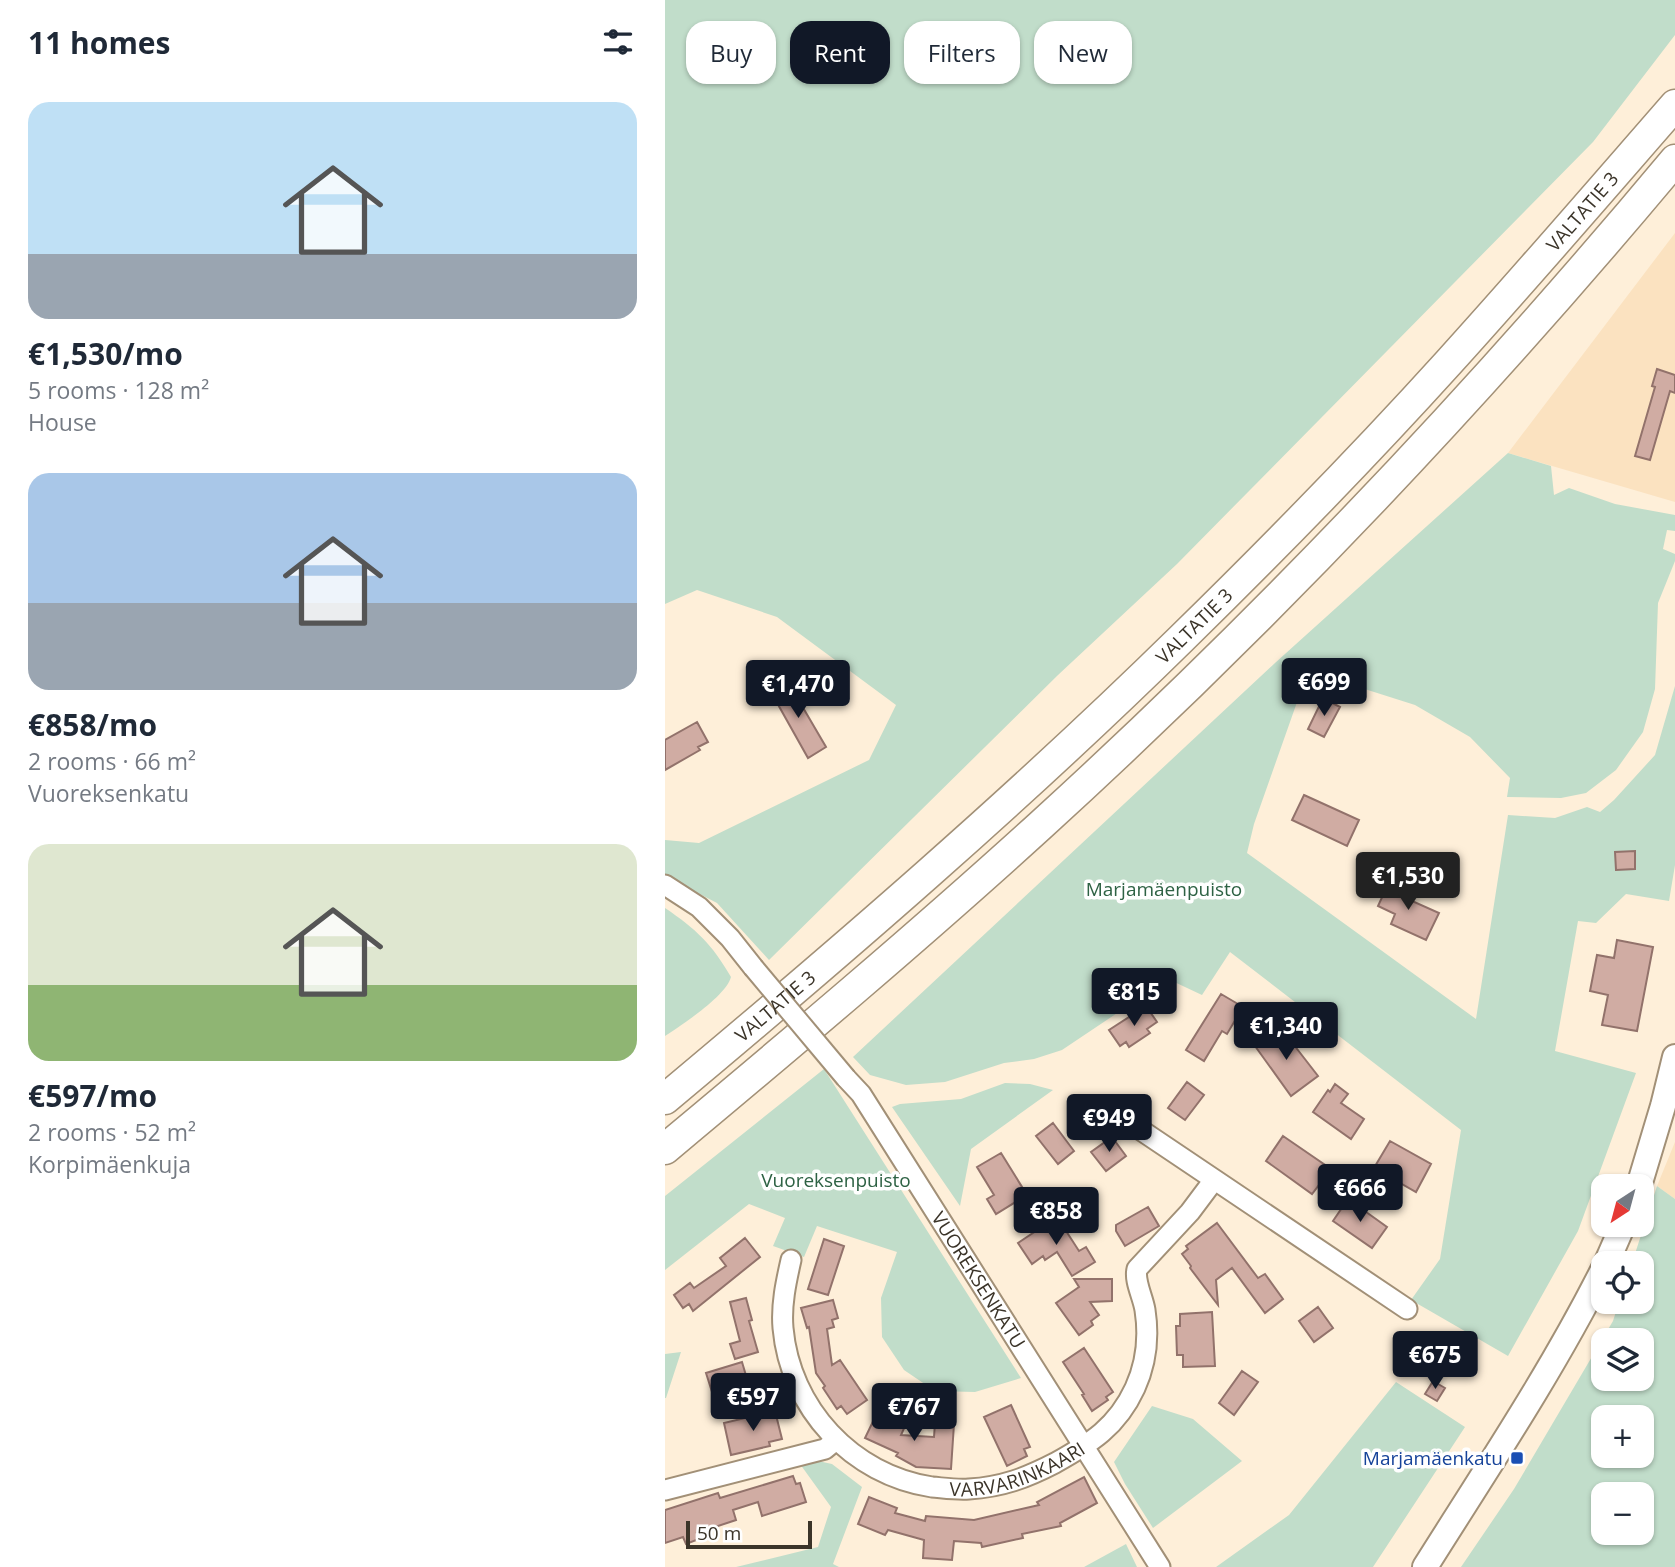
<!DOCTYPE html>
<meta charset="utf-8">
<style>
:root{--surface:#fff;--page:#f2f2f3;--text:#1f2937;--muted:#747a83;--accent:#111827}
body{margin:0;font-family:"Open Sans",sans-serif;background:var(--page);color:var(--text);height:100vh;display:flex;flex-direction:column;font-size:26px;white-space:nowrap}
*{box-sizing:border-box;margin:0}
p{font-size:23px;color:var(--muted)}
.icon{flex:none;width:38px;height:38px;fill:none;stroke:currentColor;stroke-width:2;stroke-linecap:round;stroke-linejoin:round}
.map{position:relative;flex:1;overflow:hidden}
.side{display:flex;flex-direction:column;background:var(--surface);width:665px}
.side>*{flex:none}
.top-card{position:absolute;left:21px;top:21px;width:665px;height:63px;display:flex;gap:14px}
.needle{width:46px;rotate:216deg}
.buttons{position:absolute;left:926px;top:1174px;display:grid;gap:14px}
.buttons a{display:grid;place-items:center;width:63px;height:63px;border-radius:14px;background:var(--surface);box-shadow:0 2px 5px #0004;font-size:35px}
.scale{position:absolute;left:21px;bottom:18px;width:126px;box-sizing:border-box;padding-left:7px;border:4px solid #3b3429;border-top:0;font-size:19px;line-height:24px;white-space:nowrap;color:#3b3429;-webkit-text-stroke:5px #fff;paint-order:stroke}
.price{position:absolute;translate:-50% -60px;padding:0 16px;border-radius:7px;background:var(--accent);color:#fff;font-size:23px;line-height:46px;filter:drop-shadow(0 2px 4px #0008)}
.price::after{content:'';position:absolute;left:50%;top:42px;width:21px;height:16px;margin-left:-10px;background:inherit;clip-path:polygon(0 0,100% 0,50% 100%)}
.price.active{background:#222;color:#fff}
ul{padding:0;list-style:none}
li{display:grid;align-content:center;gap:14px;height:371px;padding:0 28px}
li span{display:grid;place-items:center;height:217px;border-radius:21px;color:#555}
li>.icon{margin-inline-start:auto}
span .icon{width:126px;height:126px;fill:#fffc;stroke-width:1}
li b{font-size:30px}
h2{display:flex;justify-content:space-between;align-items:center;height:84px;padding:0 28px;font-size:30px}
.chip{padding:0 24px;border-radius:21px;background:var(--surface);box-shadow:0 2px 5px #0004;font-size:24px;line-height:63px}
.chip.active{background:var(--accent);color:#fff}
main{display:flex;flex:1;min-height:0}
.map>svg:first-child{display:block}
.built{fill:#fbe2c0}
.green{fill:#c1ddca;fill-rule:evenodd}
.building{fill:#d0aca3;stroke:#92726b;stroke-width:2}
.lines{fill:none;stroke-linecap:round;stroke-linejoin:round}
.minor-casing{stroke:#a29077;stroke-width:23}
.major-casing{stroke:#a29077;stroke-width:28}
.highway-casing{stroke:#a29077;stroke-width:33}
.minor{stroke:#fff;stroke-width:19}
.major{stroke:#fff;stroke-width:24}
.highway{stroke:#fff;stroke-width:30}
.minor-bridge-casing{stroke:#a29077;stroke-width:23;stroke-linecap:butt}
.minor-bridge{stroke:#fff;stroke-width:19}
.transit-dot{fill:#1a4fb4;stroke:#fff;stroke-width:2.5}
.labels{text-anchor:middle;stroke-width:7;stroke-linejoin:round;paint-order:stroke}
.street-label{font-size:19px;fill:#3b3429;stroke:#fff}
.park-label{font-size:19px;fill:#2e6244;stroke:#fff}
.transit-label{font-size:19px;fill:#164399;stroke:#fff;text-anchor:end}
</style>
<main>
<section class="side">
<h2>11 homes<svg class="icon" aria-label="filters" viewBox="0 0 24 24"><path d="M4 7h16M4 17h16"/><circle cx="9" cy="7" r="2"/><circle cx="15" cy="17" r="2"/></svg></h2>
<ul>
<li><span style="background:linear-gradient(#bfe0f5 70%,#9aa5b1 0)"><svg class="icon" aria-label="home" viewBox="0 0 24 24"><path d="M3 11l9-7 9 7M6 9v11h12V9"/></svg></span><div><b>€1,530/mo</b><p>5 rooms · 128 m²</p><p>House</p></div></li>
<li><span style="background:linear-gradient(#a9c7e8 60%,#9aa5b1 0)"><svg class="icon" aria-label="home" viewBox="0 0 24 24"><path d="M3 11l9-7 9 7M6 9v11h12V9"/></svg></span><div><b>€858/mo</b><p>2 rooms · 66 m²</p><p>Vuoreksenkatu</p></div></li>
<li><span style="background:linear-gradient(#dfe7d0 65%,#8fb573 0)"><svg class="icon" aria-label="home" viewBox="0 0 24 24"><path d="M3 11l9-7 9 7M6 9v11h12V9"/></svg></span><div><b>€597/mo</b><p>2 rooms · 52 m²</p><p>Korpimäenkuja</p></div></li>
</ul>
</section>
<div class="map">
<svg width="1010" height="1567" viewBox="0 0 1010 1567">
<rect width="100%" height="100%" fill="#feefd9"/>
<!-- built -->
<path class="built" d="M1010,233V502L843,453Z
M1010,1142V1199L992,1186Z"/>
<!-- green -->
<path class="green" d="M0,0H1010V35L928,142L512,564L393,675L104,960L52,903L0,876V840L34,843L204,760L231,705L112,617L32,590L0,604Z
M843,453L886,466L889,495L904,488L950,504L1010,515V531L1002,530L998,549L1010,554V561L993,603L990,689L978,732L951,770L921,793L896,798L842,797L845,778L805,737L750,705L643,671L589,824L582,853L811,1019L843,815L890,818L922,807L935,812L949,800L990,755L1010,686V865L1004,901L961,894L931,923L913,921L890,1051L971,1073L913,1231L843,1356L746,1300L775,1259L796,1130L565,952L537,995L503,979L397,1050L369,1059L339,1063L280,1082L241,1085L205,1075L188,1057L610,663Z
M0,908C31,929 47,944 66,977C61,996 17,1025 0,1036Z
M159,1069L356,1378L310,1392L270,1391L239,1370L217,1337L216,1298L232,1252L152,1226L139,1257L108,1246L120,1218L84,1204L0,1270V1196Z
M340,1083L365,1084L388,1090L306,1149L295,1206L227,1107L235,1104L296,1099Z
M992,1186L1010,1199V1567H796L849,1489L948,1321L954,1302H976V1264L967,1263ZM938,1340H976V1379H938ZM938,1418H976V1456H938ZM938,1494H976V1533H938Z
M16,1352L1,1398H0V1354Z
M731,1382L800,1427L708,1567H551L624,1515Z
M487,1406L528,1419L577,1461L488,1528L460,1484L449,1462Z
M153,1461L167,1464L197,1487L168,1564L174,1567H71L153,1547L166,1507L135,1464Z
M461,1544L472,1567H419Z"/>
<!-- building -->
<path class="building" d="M992,369L1010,375V393L1005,391L985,460L970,456L990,387L987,386Z
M123,682L161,747L143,758L106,692Z
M658,698L675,707L659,737L643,729Z
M32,722L43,742L33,747L35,750L0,770V740Z
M639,795L694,820L682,846L627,820Z
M970,851V869L951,870L950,852Z
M725,880L742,887L738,897L774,913L761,940L726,924L730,914L713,906Z
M952,940L988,947L972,1031L937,1025L943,995L925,991L932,955L949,958Z
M556,994L578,1007L562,1034L557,1031L539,1061L521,1050Z
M481,1006L492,1022L482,1029L485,1033L464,1047L461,1042L455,1046L444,1030Z
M615,1027L653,1076L626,1096L590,1046Z
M522,1082L539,1095L520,1120L503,1108Z
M670,1084L683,1094L676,1103L699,1119L686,1139L648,1112L663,1090L665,1092Z
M388,1123L409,1151L393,1164L371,1136Z
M618,1136L666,1169L647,1194L601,1161Z
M447,1137L461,1156L441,1171L426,1152Z
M725,1141L766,1164L751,1192L709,1168Z
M336,1153L362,1195L331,1214L322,1199L329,1195L312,1167Z
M683,1199L722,1227L707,1248L668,1221Z
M483,1207L494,1226L460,1246L451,1231V1225Z
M392,1217L414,1251L421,1247L430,1262L407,1276L392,1252L380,1260L378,1256L367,1264L353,1243Z
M552,1223L593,1278L600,1274L618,1299L600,1313L567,1268L551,1280L553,1305L525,1268L526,1266L517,1254L523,1249L521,1246Z
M80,1238L95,1257L28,1311L24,1304L18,1308L9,1295L25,1283L29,1288L61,1266L55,1258Z
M159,1239L179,1246L163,1295L143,1289Z
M409,1279H447V1301L425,1302L434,1315L426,1321L428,1325L414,1335L391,1303L414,1287Z
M81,1298L87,1320L84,1321L93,1352L70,1359L65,1344L75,1341L65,1302Z
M168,1300L173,1318L167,1320L169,1327L162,1329L167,1365L175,1360L202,1400L182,1414L176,1406L172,1409L158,1388L160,1386L151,1373L144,1327L142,1328L136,1308Z
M653,1307L668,1328L649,1342L634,1321Z
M547,1312L550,1366L518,1367V1355H512L511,1326H515V1314Z
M419,1348L448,1392L441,1397L443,1400L427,1411L417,1395L419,1394L398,1362Z
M77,1362L85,1389L64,1396L63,1391L48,1395L41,1373Z
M577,1371L593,1382L569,1415L554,1403Z
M768,1381L780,1388L772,1401L760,1394Z
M346,1405L365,1447L359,1449L362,1456L342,1466L319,1417Z
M110,1411L117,1439L104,1442L105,1446L66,1455L59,1423Z
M213,1411L241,1424L236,1435L269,1437L270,1423L289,1424L286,1469L251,1467L231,1456L233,1453L200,1438Z
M128,1476L131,1484L135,1483L141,1502L97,1516L93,1502L68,1510L71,1520L32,1533L34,1539L21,1544L18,1537L0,1543V1510L53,1493L55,1498Z
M419,1477L432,1503L395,1523L396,1526L357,1534L358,1538L317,1547L316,1543L289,1541L287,1560L258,1558L259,1540L223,1530L220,1535L193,1524L204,1497L232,1508L230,1513L260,1521L261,1516L309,1520L374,1505L372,1502Z"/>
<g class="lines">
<defs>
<g id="minor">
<path d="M0,885L34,907L65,938L88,967"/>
<path id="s1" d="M181,1078L196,1094L495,1567"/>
<path d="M446,1110L742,1309"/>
<path id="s2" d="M126,1260C121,1282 116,1305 118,1328C125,1408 187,1475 267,1487C279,1488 292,1490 304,1489C337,1487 361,1478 390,1463C426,1443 452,1427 470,1388C481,1364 484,1336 480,1310C478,1297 469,1281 472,1269L525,1212L549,1180"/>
<path d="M0,1490L160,1449L171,1440"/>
</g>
<path id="major" d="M974,1186L998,1106L1010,1057
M941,1264L958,1225
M760,1567C821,1470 886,1373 938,1270"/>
<g id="highway">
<path id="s3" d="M0,1099C177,951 352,800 516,639C608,549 698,457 784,362C861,277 935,191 1010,105"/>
<path d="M0,1149C127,1043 254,936 377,824C603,618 814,395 1010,160"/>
</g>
</defs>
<!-- minor casing -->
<use href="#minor" class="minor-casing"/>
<!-- major casing -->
<use href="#major" class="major-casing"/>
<!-- highway casing -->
<use href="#highway" class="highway-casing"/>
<!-- minor -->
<use href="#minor" class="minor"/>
<!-- major -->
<use href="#major" class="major"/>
<!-- highway -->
<use href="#highway" class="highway"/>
<defs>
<path id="minor-bridge" d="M88,967L181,1078"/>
</defs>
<!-- minor-bridge casing -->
<use href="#minor-bridge" class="minor-bridge-casing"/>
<!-- minor-bridge -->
<use href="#minor-bridge" class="minor-bridge"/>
</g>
<!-- markers -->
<rect class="transit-dot" x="845" y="1451" width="14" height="14" rx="3.5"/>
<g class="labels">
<!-- street labels -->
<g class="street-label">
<text dy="7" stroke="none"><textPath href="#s3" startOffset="1278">VALTATIE 3</textPath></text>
<text dy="7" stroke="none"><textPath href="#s3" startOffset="710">VALTATIE 3</textPath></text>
<text dy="7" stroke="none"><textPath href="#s3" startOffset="144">VALTATIE 3</textPath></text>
<text dy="7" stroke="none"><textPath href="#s1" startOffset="242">VUOREKSENKATU</textPath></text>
<text dy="7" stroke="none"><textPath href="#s2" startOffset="392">VARVARINKAARI</textPath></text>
</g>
<!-- park labels -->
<g class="park-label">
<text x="499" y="896">Marjamäenpuisto</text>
<text x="171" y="1187">Vuoreksenpuisto</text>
</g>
<!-- transit labels -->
<g class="transit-label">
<text x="838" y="1465">Marjamäenkatu</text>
</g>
</g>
</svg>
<div class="buttons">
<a><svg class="needle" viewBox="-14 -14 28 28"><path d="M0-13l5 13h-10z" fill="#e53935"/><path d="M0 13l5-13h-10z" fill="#747a83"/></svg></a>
<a><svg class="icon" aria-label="locate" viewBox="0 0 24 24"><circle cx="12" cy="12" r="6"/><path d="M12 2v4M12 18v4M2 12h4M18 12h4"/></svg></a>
<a><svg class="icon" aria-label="layers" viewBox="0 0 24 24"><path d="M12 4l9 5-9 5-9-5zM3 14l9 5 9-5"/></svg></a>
<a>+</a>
<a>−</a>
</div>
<div class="scale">50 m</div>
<b class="price" style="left:659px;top:718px">€699</b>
<b class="price" style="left:133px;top:720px">€1,470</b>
<b class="price active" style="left:743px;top:912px">€1,530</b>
<b class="price" style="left:469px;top:1028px">€815</b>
<b class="price" style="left:621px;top:1062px">€1,340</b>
<b class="price" style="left:444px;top:1154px">€949</b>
<b class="price" style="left:695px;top:1224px">€666</b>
<b class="price" style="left:391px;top:1247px">€858</b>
<b class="price" style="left:770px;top:1391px">€675</b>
<b class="price" style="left:88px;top:1433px">€597</b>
<b class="price" style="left:249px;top:1443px">€767</b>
<div class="top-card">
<a class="chip">Buy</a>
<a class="chip active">Rent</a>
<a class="chip">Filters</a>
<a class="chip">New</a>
</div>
</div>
</main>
